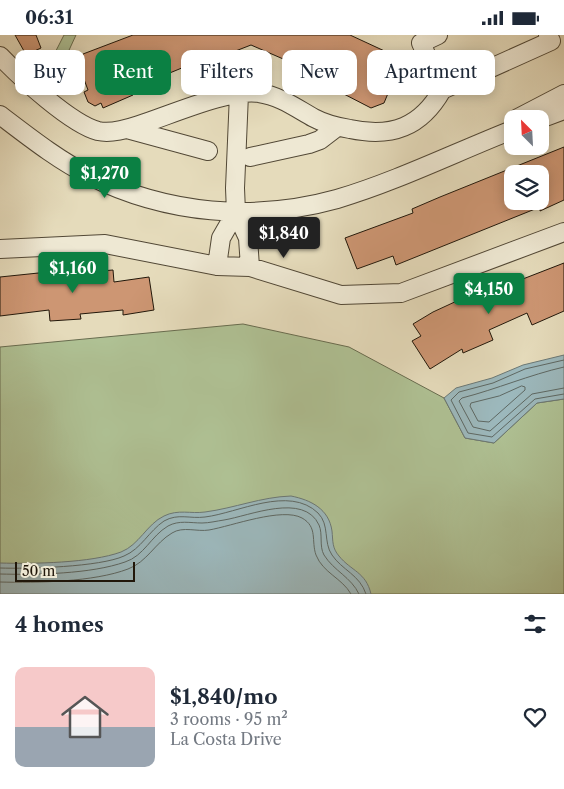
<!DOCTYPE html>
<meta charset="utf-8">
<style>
:root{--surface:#fff;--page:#f2f2f3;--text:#1f2937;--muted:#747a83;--line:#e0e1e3;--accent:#0b8043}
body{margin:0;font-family:"Libre Caslon Text",serif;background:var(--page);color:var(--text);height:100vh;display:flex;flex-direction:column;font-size:19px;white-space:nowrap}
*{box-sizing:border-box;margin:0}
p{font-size:16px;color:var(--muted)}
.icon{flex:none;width:28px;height:28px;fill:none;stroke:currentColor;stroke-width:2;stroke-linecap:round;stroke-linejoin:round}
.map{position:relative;height:559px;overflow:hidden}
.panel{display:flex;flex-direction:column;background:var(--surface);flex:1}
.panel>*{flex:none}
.hud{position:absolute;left:15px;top:15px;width:535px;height:45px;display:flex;gap:10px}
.needle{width:32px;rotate:336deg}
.controls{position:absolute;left:504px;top:75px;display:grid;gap:10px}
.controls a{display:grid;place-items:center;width:45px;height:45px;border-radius:10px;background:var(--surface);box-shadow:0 2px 12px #0003;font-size:25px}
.scale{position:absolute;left:15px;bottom:12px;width:120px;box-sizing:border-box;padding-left:5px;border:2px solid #21170a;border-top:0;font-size:14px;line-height:18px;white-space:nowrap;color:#21170a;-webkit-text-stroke:4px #eee8d3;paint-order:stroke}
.price{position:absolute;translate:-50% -42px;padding:0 11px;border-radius:5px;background:var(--accent);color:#fff;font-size:16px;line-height:32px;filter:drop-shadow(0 1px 2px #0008)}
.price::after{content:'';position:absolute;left:50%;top:30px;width:15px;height:11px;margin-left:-8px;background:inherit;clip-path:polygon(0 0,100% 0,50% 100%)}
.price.current{background:#222;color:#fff}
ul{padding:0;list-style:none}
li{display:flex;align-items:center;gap:15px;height:125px;padding:0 15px}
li+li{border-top:1px solid var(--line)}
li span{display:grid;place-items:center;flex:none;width:140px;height:100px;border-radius:10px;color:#555}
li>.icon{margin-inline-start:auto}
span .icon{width:60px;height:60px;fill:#fffc;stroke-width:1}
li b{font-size:21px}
h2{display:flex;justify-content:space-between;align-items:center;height:60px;padding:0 15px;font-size:21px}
.chip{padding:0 18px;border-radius:10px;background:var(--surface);box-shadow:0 2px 12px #0003;font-size:18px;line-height:45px}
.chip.current{background:var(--accent);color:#fff}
.status{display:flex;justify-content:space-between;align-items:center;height:35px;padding:0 25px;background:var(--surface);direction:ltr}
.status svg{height:14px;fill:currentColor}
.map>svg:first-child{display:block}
.green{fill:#afc194;stroke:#686c4f}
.water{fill:#9cb8bc;stroke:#6b7875}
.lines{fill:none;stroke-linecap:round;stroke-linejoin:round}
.shore{stroke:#5e6863;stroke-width:1}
.building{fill:#cd9673;stroke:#21170a;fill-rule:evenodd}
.minor-casing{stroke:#524836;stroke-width:20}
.minor{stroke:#eee8d3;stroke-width:18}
</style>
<div class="status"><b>06:31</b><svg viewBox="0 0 49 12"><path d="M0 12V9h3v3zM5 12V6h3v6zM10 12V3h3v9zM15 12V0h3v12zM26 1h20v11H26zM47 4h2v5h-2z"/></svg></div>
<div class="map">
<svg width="564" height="559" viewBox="0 0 564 559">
<rect width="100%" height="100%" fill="#e5dbbb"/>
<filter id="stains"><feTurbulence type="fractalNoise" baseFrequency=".004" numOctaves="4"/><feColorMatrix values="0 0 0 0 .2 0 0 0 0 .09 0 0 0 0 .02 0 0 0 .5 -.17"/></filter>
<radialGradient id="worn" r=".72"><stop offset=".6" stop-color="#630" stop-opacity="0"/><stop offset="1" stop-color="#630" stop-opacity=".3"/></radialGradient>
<!-- green -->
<path class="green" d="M64,0H76L47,63L36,55Z
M243,289L349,312L444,363L465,403L494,408L537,368L564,364V559H0V312Z"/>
<!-- water -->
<path class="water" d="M564,320V364L537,368L494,408L465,403L444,363L456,353L492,343L523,330Z
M291,461C311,465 329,474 332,496C333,506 332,513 339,521C351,536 366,537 371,559H0V528C33,529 91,528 121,517C139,510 147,489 164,481C178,474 191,479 205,477C235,473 261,462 291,461Z"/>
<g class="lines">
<!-- shore -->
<path class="shore" d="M564,325L525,334L493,348L459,357L451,365L468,398L492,402L535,364L564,359
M564,332C529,340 497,354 462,363L459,366L473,392L490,396L532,359L564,353
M522,351L525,352V355L489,387L478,386L470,371L471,368L499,361Z
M0,533C28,534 100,532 124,521C141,514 149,496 164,486C178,478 190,484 205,482C238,478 289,450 318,478C330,490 323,507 332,520C342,535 360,540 366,559
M0,539C36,540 91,539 125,527C144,521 151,501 168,491C179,485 190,488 202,488C209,488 217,486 224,485C249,481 304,457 319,490C323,499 319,511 324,520C334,536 351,542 359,559
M0,547C37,548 94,547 128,534C147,527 155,508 172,498C183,491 197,497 209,495C232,491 282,472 302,483C318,492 311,506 316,520C323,538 342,543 351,559"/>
</g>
<!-- building -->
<path class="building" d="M15,0H36L41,13L30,18L24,16Z
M133,0H350L391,19L396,29L385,54L389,56L384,68L371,73L340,57L343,50L251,10L220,22L218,18L131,54L133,60L103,73L101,68L95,71L88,67L84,57L88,55L79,31L83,19Z
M564,112V165L540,176V172L396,230L393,221L357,234L345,203L413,178L412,174L440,162ZM512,139H540V166H512Z
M564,228V276L532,290L527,278L489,295L493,305L463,318L462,314L430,334L412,306L421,301L413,289L433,277L472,259L474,263Z
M77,234V238L113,235L114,247L149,242L154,275L123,280V275L80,279L81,284L50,286L49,275L0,281V242Z"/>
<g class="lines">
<defs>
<path id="minor" d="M438,0L421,8L442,55
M0,21C20,42 71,89 98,96C111,99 127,94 139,90C168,81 231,53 259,58C280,61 296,73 314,83C325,89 338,92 350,94C392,103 421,92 442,55L551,6L548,0
M0,80C29,102 58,125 90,141C166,179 255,187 337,164C397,146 454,118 512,95
M516,84L564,59
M540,84L564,75
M127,94L208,116
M250,122L309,109L320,105L337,92
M236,177L235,153L239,59
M0,214L105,209L217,231L250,232L341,260L401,258L564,197
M217,231L221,203L236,177L248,203L250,232"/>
</defs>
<!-- minor casing -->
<use href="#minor" class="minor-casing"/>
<!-- minor -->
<use href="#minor" class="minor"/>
</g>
<rect width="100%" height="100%" filter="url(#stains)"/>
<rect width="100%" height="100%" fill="url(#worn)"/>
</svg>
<div class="controls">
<a><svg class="needle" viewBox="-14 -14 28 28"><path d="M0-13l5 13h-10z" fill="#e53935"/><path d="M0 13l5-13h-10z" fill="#747a83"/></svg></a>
<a><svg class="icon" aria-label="layers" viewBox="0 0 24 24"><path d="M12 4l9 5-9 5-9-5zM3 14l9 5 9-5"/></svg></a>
</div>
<div class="scale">50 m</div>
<b class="price" style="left:105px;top:164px">$1,270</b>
<b class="price current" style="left:284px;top:224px">$1,840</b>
<b class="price" style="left:73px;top:259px">$1,160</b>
<b class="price" style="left:489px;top:280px">$4,150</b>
<div class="hud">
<a class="chip">Buy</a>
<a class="chip current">Rent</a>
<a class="chip">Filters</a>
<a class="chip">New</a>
<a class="chip">Apartment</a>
</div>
</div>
<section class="panel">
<h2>4 homes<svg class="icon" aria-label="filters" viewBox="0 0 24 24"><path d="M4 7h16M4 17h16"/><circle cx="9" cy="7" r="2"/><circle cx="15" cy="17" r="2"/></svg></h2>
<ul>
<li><span style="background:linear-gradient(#f6c9c9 60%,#9aa5b1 0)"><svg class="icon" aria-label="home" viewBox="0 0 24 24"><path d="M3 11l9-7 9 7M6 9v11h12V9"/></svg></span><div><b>$1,840/mo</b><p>3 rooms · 95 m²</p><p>La Costa Drive</p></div><svg class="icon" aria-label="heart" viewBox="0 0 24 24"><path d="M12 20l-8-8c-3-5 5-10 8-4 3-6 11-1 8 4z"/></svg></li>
</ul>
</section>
